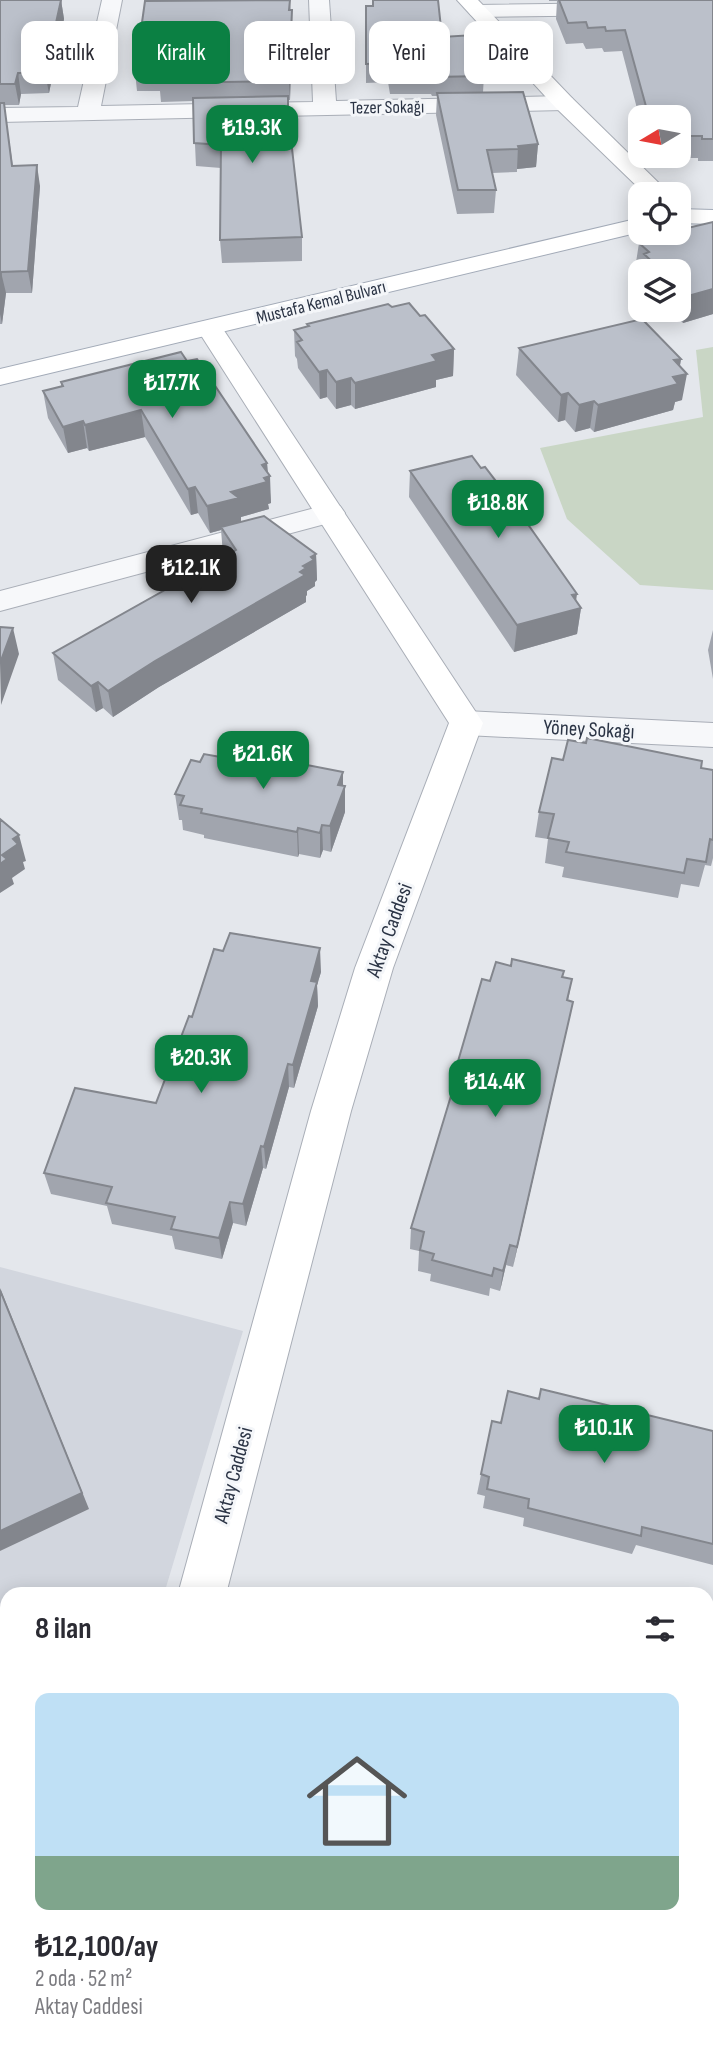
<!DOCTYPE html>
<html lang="tr">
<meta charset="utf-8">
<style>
:root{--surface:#fff;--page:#f7f7f7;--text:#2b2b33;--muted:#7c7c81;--line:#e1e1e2;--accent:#0b8043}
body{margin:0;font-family:"Sofia Sans Condensed",sans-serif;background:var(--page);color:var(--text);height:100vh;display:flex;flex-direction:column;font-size:26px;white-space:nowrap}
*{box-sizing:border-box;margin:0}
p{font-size:23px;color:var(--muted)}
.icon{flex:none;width:38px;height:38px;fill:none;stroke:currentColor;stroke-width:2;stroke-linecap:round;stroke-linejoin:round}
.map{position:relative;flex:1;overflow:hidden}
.sheet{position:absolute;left:0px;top:1587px;width:714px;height:471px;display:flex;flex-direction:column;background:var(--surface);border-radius:21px 21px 0 0;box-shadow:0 4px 18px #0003}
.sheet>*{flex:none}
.guide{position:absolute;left:21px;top:21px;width:672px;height:63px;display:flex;gap:14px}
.needle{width:46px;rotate:260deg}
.controls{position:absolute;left:628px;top:105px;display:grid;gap:14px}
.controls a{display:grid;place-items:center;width:63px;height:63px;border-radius:14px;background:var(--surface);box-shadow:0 4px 18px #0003;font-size:35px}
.price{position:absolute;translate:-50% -60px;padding:0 16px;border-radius:14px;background:var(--accent);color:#fff;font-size:23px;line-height:46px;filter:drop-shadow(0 2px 4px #0008)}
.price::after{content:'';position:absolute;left:50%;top:42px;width:21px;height:16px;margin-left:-10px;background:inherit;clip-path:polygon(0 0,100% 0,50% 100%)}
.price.selected{background:#222;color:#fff}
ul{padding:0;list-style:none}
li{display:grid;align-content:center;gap:14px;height:371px;padding:0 35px}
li+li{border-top:2px solid var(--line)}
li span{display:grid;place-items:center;height:217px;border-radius:14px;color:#555}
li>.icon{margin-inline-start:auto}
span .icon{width:126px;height:126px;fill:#fffc;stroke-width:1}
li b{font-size:30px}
h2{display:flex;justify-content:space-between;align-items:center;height:84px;padding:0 35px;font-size:30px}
.pill{padding:0 24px;border-radius:14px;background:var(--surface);box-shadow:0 4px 18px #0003;font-size:24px;line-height:63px}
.pill.selected{background:var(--accent);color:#fff}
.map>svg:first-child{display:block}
.built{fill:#d2d6de}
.green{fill:#c9d6c5}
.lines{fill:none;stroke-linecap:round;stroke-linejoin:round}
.pedestrian-casing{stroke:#a9aeb7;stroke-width:2}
.minor-casing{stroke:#a9aeb7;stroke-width:2}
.secondary-casing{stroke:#a9aeb7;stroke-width:2}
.primary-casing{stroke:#a3abb8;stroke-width:2}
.pedestrian{fill:#f7f8fa;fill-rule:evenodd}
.minor{fill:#f7f8fa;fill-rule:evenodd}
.secondary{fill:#fff;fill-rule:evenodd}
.primary{fill:#fff;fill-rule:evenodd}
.wall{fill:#a1a5ae}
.shaded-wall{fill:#83868d}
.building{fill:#bbc0ca;stroke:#83868d;stroke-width:2}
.labels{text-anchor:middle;stroke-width:6;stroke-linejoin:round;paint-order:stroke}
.far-street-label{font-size:18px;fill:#2b3445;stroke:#f4f6f9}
.street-label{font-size:21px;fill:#2b3445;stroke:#f4f6f9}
</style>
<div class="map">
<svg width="713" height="2057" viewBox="0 0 713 2057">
<rect width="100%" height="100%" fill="#e4e7ec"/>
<!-- built -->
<path class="built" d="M0,1267L243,1331L164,1594H7V1778L0,1776Z"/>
<!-- green -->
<path class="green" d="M713,347V590L640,585L567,519L540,448L703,417L696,350Z"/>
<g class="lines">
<defs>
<path id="pedestrian" d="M0,1769L7,1771V1819L0,1817Z"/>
<path id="minor" d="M102,0H122L101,106L313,102L309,0H329L336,101L564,96L572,98L575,103L572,108L564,110L0,122V108L78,107Z
M713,2V14L478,17L471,15L468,11L471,7L478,5Z
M330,504L340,506L345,513L340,520L0,611V591Z
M466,711L713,723V747L466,735L454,731L449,723L454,715Z"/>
<path id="secondary" d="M457,0H478L572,98L670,194H645L556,108Z
M210,321L219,323L223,329L483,723L393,968L351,1111L226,1594H178L311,1111L355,968L449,723L197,329L201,323Z
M30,2051H86L85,2057H29Z"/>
<path id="primary" d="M679,209L713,210V224L679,223Z
M640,218V232L0,385V369Z"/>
</defs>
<!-- pedestrian casing -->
<use href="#pedestrian" class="pedestrian-casing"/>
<!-- minor casing -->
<use href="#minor" class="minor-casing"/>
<!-- secondary casing -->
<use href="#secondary" class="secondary-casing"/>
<!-- primary casing -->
<use href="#primary" class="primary-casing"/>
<!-- pedestrian -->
<use href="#pedestrian" class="pedestrian"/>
<!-- minor -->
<use href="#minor" class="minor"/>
<!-- secondary -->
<use href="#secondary" class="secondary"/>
<!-- primary -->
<use href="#primary" class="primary"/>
</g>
<!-- wall -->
<path class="wall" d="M0,0H61L64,19L49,93L21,94L19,105H4L13,166L40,186L32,293H6L2,324H0Z
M290,0L292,28L290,100H289V124L302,237V261L222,263L220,240L221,168L196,166L193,101L161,102L160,91H137L135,72Z
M373,0L442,37L484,76L483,92L538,144L536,167L517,169V172L492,173L496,190L494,213L457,214L436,115L437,96H432L431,94H390L388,82L366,83V6H373Z
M549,0H713V161H698V158H683L679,143V117H640V120L622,51L604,52L602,48L586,49L583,43L566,44L556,19L557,1H549Z
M713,222V314L683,323L670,310H679V271H640V281V275L635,269L639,243L649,241V238Z
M392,307L420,316L454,349L453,376L436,380V387L355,409L351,405L336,409L327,397L320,399L298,368L297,359L295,356L294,330L307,327V324Z
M519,348L681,359L680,366L682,400L675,402L673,410L594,432L590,428L575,432L565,420L558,422L516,375Z
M187,361L267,463L271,503L268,504L269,509L241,517V522L316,554L317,580L315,582V586L307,591V595L306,596V602L159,687L113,717L103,708L96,712L58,680L53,653L224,556L223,554L221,530L210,533L198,513L191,515L145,437L89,451L87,448L68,453L48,418L43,391L61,387V382Z
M410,471L576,601L581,608L577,634L514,652L409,497Z
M713,630V679L708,650Z
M563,760L701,768L713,770V858L711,866L705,865L699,887L681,884L678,898L562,877L564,867L545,863L548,839L535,837L539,812Z
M343,786L345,812L331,852L323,850L320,858L299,854L298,857L204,838V835L183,830L182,820H179L175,794Z
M511,966L564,971L563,977L572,979L568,1001V1025L513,1267L506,1265L500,1291L490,1288L489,1296L430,1281L431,1274L418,1271L419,1251L410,1249L411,1228L452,1093L454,1075L490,981Z
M321,972L317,985L318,1006L294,1088L289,1087L266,1169L263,1168L246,1226L233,1223L222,1259L175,1249L172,1236L112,1224L107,1206L51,1194L44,1173L156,1103L192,1017Z
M541,1389L713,1431V1565L636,1545L632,1554L523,1526L524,1518L483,1508L485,1496L477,1494L492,1421L501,1423L539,1399Z"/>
<!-- shaded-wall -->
<path class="shaded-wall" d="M61,0L64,19L49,93L45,73Z
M292,10V28L290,100L289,81Z
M18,73L21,94L19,105L15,84Z
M538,144L536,167L517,169L518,146Z
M37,165L40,186L32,293L28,271Z
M1,272L6,293L2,324L0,314V283Z
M713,289V314L683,323L688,296Z
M454,349L453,376L436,380V387L355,409V383L432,355Z
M681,359L678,376L687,374L682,400L675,402L673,410L594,432L598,405L674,360Z
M327,370V397L320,399L319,372Z
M351,378V405L336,409V382Z
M568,393L565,420L558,422L561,395Z
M594,401L590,428L575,432L579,405Z
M141,410L145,437L89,451L85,425Z
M83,421L87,448L68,453L63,427Z
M267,463L268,477L270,476L271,503L268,504L269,509L241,517V525L221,527V530L210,533L207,506L231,492L262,465Z
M195,487L198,513L191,515L188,489Z
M316,554L317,580L315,582V586L307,591V595L306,596V602L159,687L113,717L108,691L155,661L300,572L303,566L311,557Z
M577,594L575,609L581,608L577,634L514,652L517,625L572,595Z
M13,628L19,654L1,705L0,663Z
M98,682L103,708L96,712L91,686Z
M343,772V791L345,786V812L331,852L330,826L338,785Z
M322,825L323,850L320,858V833Z
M298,828L299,854L298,857L297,832Z
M19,835L26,861L23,862L25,869L12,878L14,884L0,893V864L2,855L13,839Z
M320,948L321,972L317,985L318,1006L294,1088L293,1065L311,981Z
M573,1002L568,1025L513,1267L517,1247Z
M288,1064L289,1087L266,1169L264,1147Z
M261,1146L263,1168L246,1226L243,1204Z
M230,1202L233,1223L222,1259L219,1238Z
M510,1245L506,1265L500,1291L503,1271Z
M0,1288L89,1509L0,1551Z
M0,1882L4,1884L0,1897Z"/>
<!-- building -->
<path class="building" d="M0,0H61L45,73H18L15,84H0Z
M290,0L289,10H292L289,81L159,83L161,72H135L145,1Z
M373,0H438L442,37L474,35L484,76L433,77L432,75H390L389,63L366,64V6H373Z
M559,0H713V139H702V136H687L680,112L647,110L625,30L606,31L605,27L588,28L586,22L568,23Z
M523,92L538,144L518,146L519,149L487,150L496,190H458L437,93Z
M288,96V113L302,237L220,240L221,145L194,143L193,98Z
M0,103H4L12,166L37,165L28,271L1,272L0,283Z
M713,222V289L688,296L679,288V271H662L644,254L649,252L639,243L652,240L649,238L669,233H679V230Z
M409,303L420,316L425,315L454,349L432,355L437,361L355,383L351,378L336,382L327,370L319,372L297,342L302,340L294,330L309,326L307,324L388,304L392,307Z
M642,319L681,359L674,360L687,374L673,377L678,384L598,405L594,401L579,405L568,393L561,395L519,348Z
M181,352L187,361L197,359L267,463L262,465L270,476L264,478L267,482L231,492L239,498L207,506L195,487L188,489L141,410L85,425L83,421L63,427L43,391L63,386L61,382Z
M472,456L481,468L485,467L515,506L577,594L572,595L581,608L517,625L410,471Z
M264,516L316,554L311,557L314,560L303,566L306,568L300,572L305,575L155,661L108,691L98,682L91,686L53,653L236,550L221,527Z
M0,627L13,628L0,663Z
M587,738L702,761L701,768L713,770V840L710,839L706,862L687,859L684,873L566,852L569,842L548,838L554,814L539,812L552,758L563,760L568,740L586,743Z
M235,751L343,772L338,785L345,786L330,826L322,825L320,833L298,828L297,832L201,813L202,809L180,805L184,796L175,794L191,760L200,762L204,754L232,759Z
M0,819L19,835L13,839L18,844L2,855L7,859L0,864Z
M230,933L320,948L311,981L317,982L293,1065L288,1064L264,1147L261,1146L243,1204L230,1202L219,1238L171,1229L175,1217L106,1203L112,1187L44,1173L75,1088L156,1103L189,1016L192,1017L214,949L223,951Z
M512,959L564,971L562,977L572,979L567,1000L573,1002L517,1247L510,1245L503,1271L494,1268L492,1276L432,1260L434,1254L420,1250L424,1232L411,1228L457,1076L454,1075L482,979L490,981L496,962L511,966Z
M0,1290L82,1493L0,1531Z
M541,1389L713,1431V1544L642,1527L641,1536L528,1508L529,1499L487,1489L489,1477L481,1474L492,1421L501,1423L508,1391L539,1399Z"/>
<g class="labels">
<!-- far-street labels -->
<g class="far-street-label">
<text transform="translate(387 107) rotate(-1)" y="6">Tezer Sokağı</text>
<text transform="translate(321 302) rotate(-14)" y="6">Mustafa Kemal Bulvarı</text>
</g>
<!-- street labels -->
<g class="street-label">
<text transform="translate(589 729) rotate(3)" y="7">Yöney Sokağı</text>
<text transform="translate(389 930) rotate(-70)" y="7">Aktay Caddesi</text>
<text transform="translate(233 1475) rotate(-75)" y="7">Aktay Caddesi</text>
</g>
</g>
</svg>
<div class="controls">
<a><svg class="needle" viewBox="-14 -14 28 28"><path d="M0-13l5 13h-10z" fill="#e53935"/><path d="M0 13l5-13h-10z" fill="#7c7c81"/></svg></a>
<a><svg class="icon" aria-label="locate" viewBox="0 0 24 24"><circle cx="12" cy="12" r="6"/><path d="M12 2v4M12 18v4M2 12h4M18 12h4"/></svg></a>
<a><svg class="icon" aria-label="layers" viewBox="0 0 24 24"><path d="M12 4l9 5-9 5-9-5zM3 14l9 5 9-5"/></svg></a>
</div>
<b class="price" style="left:252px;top:165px">₺19.3K</b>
<b class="price" style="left:172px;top:420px">₺17.7K</b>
<b class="price" style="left:498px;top:540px">₺18.8K</b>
<b class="price selected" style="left:191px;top:605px">₺12.1K</b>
<b class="price" style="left:263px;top:791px">₺21.6K</b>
<b class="price" style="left:201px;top:1095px">₺20.3K</b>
<b class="price" style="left:495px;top:1119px">₺14.4K</b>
<b class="price" style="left:604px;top:1465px">₺10.1K</b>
<div class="guide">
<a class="pill">Satılık</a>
<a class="pill selected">Kiralık</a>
<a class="pill">Filtreler</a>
<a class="pill">Yeni</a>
<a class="pill">Daire</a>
</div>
<section class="sheet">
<h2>8 ilan<svg class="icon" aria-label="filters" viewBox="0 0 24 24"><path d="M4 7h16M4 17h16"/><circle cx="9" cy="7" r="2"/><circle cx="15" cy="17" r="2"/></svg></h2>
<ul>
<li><span style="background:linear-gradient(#bfe0f5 75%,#7fa58c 0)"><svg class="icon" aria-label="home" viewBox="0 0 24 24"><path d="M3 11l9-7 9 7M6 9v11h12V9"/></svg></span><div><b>₺12,100/ay</b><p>2 oda · 52 m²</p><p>Aktay Caddesi</p></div></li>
</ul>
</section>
</div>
